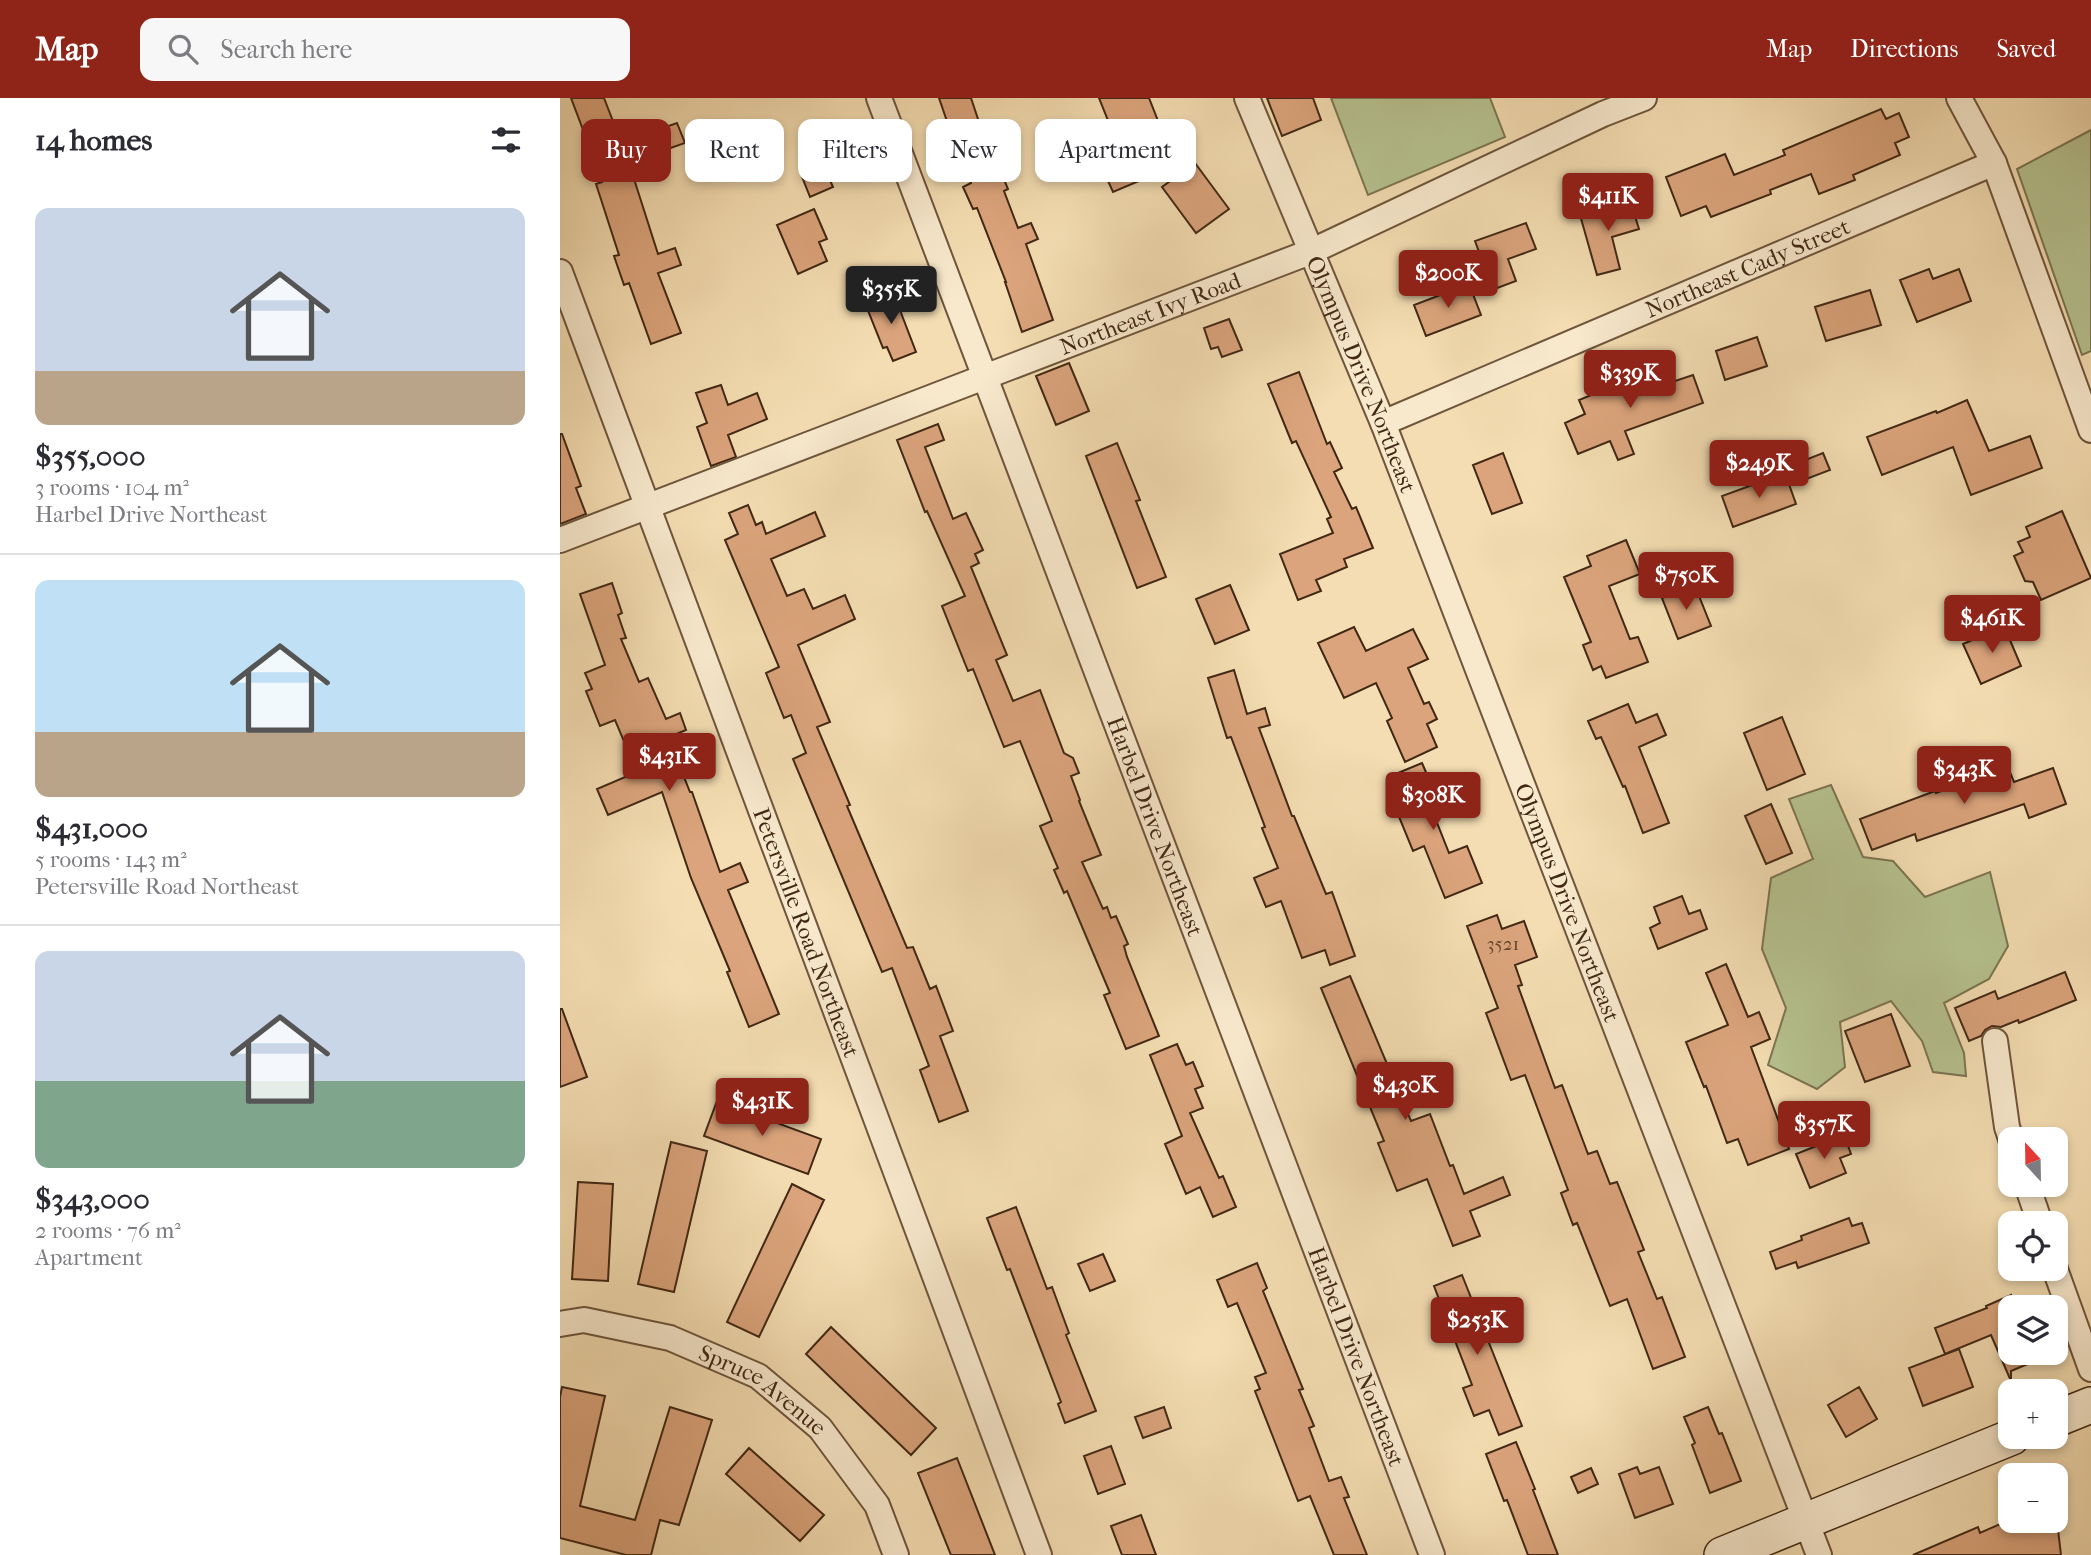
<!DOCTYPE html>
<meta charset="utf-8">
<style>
:root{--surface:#fff;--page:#f7f7f7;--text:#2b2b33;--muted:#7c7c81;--line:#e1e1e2;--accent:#8f2418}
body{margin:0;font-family:"IM FELL French Canon",serif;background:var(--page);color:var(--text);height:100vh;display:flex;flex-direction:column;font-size:26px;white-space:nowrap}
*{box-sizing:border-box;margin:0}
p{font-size:23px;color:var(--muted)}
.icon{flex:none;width:38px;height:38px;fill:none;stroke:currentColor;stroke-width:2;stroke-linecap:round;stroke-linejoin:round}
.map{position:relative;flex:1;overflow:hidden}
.sheet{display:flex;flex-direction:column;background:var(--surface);width:560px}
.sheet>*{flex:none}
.guide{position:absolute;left:21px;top:21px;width:665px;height:63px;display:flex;gap:14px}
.needle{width:46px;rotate:338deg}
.buttons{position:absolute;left:1438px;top:1029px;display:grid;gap:14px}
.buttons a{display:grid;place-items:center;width:70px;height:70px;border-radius:14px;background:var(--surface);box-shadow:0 4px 10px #0003;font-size:35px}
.price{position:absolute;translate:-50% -60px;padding:0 16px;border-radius:7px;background:var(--accent);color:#fff;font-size:23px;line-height:46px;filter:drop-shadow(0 2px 4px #0008)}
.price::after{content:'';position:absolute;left:50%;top:42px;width:21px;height:16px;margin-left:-10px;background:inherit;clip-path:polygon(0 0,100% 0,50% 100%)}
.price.selected{background:#222;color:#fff}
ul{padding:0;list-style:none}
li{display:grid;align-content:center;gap:14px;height:371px;padding:0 35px}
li+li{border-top:2px solid var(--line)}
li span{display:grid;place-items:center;height:217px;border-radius:14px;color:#555}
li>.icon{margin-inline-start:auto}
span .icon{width:126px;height:126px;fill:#fffc;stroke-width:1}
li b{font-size:30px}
h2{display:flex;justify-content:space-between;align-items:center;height:84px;padding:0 35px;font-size:30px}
.pill{padding:0 24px;border-radius:14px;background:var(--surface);box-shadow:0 4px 10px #0003;font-size:24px;line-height:63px}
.pill.selected{background:var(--accent);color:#fff}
header{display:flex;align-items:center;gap:42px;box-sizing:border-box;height:98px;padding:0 35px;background:var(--accent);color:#fff}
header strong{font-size:33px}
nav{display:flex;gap:38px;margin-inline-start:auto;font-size:24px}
.search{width:490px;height:63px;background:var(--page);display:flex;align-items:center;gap:18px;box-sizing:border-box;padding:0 24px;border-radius:14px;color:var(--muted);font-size:26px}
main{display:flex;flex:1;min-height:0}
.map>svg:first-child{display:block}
.green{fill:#b6c290;stroke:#7c7552;stroke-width:2}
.building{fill:#dba47c;stroke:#412815;stroke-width:2}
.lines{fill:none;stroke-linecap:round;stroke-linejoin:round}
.minor-casing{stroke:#6e553c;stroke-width:28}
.secondary-casing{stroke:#412815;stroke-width:38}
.minor{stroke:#f8e9cd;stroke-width:24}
.secondary{stroke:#f8e9cd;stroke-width:35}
.labels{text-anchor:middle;stroke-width:6;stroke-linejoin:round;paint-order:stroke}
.number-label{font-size:19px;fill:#68472f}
.street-label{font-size:23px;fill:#412815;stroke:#f8e9cd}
</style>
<header>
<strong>Map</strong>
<div class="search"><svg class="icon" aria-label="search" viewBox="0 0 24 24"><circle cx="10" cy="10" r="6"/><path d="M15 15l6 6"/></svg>Search here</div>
<nav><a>Map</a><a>Directions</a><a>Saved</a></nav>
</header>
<main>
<section class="sheet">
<h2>14 homes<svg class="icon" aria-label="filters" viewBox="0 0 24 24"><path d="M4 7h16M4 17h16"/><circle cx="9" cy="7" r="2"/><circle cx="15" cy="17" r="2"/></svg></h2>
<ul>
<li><span style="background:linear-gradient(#c9d6e8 75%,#b9a48a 0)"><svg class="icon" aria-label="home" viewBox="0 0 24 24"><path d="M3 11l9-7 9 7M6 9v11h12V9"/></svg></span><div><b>$355,000</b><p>3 rooms · 104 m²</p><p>Harbel Drive Northeast</p></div></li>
<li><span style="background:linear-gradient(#bfe0f5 70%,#b9a48a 0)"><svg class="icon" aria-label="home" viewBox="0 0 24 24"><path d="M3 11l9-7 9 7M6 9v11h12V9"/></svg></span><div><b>$431,000</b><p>5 rooms · 143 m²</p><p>Petersville Road Northeast</p></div></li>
<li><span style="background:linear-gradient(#c9d6e8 60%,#7fa58c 0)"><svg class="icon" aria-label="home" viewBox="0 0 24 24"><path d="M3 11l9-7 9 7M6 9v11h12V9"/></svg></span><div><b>$343,000</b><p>2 rooms · 76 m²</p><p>Apartment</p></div></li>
</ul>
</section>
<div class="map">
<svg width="1531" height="1457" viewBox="0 0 1531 1457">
<rect width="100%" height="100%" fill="#f4ddb2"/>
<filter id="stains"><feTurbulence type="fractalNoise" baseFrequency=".00286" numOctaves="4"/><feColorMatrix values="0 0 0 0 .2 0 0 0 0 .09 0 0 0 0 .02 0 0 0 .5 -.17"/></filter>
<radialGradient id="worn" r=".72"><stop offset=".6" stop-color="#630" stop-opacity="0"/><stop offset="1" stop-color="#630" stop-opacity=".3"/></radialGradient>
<!-- green -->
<path class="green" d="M771,0H930L945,39L808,97Z
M1531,32V253L1522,257L1457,71Z
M1271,687L1303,759L1333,763L1365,799L1430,774L1448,848L1429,881L1384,905L1404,955L1406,978L1373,974L1362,943L1331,903L1280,924L1285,969L1257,991L1208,967L1226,910L1202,851L1211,780L1253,761L1229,701Z"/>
<!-- building -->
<path class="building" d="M11,0H44L54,26L25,37Z
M379,0H411L425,42L427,41L448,91L444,93L458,130L471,125L478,141L466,146L493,222L462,234L445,184H446L417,110L413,111L403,89L411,85L393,41Z
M539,0H589L600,28L557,45Z
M707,0H753L761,22L722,38Z
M1321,11L1326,21L1339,15L1349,39L1335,45L1340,57L1293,77L1295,82L1259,96L1251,76L1210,92L1211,96L1151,119L1146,108L1121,118L1106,79L1165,56L1174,77L1225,57L1223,52Z
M117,25L125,45L102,53L94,33Z
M67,59L98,156L115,150L121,167L98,175L121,235L91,246L69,185L64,187L54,158L59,157L36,86L42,84L37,69Z
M261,62L273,89L250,99L239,71Z
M571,63L579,83L553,94L544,74Z
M635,65L669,111L636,135L602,89Z
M1070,102L1079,131L1052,139L1060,171L1037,177L1020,117Z
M254,111L267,141L259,144L267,163L238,176L217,127Z
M966,125L976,151L948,161L956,183L924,195L916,173L925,170L915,143Z
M1369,171L1373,181L1399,171L1411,203L1357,224L1340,182Z
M909,186L921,217L866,238L854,207Z
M1310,192L1321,227L1266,243L1255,209Z
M333,194L356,254L333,263L327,249L323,250L305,205Z
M669,221L682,252L662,259L658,249L651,251L644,230Z
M1197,239L1207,268L1165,282L1156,253Z
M509,265L529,313L496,327L476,278Z
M1096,267L1103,287L1133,277L1143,305L1065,333L1074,356L1058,362L1050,343L1018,356L1005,325L1025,316L1019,302L1070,281L1068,276Z
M739,274L767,346L770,344L782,370L774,374L792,411L796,409L813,450L784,461L787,469L756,482L761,493L738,502L720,456L773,435L767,421L771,419L736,343L732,345L708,286Z
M161,287L168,307L197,295L207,321L168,337L176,359L151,368L137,329L147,325L136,295Z
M1407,302L1429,353L1470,338L1482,370L1411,397L1393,349L1322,377L1307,339L1376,313L1377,315Z
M378,326L384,342L365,349L393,421L406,415L423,452L415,456L419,465L411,469L447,557L436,562L453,603L480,592L504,655L513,660L519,675L511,678L520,702L519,703L541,757L522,764L543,811L547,809L551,820L556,818L568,846L564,848L567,859L599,938L566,951L544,897L550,895L507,793L504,795L494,772L498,770L480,728L492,723L460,643L444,649L413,571L408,573L382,508L405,498L367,413L365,414L337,342Z
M0,336H2L21,388L16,390L26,416L0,426Z
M557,345L580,402L576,403L606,479L577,490L526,358Z
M943,355L962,405L932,416L913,367Z
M1263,355L1270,372L1241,383L1235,366Z
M1225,375L1236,406L1173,429L1162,398Z
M188,407L196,427L202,424L206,436L255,414L265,438L211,461L227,498L244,491L253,511L285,497L295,521L238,547L270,624L257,629L290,707L287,708L347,850L353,849L370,891L376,888L393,933L380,938L408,1013L379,1024L360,972L369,968L332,870L322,874L233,661L246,655L231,617L224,620L206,575L219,569L165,442L178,436L169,415Z
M1502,413L1531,480L1481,502L1473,484L1465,483L1454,458L1463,454L1458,444L1470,439L1466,429Z
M1066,442L1080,476L1049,488L1070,541L1078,539L1088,564L1046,580L1041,568L1033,572L1023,547L1031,544L1004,479L1031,468L1027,458Z
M52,485L62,515L58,517L66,540L61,541L79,584L88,580L106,621L120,615L126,632L114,637L124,661L118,664L130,694H132L160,774L180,765L188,784L168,792L219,916L189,929L167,874L170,873L131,780L102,694L48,717L37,691L77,674L55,622L40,628L26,593L32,591L25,575L45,567L20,496Z
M670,487L689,532L655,546L636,501Z
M1135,488L1151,528L1118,541L1102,500Z
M1444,528L1461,568L1421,586L1403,546Z
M794,529L806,553L853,531L868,561L848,570L864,606L869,604L877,621L867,626L877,649L845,664L827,623L832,620L816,585L784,600L758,545Z
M674,572L687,616L705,610L710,627L699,630L732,718H734L766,796L772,794L795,858L770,867L765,852L742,860L721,803L706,809L694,780L718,770L702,730L705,729L671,639L667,640L648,580Z
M1068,606L1076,625L1097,616L1106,637L1079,649L1109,725L1083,735L1065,688L1063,689L1041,639L1036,641L1028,623Z
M1222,619L1245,676L1207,692L1184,635Z
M862,665L883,714L874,717L889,755L907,748L922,785L885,800L864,748L853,753L835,709L845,704L833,677Z
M1448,669L1454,684L1493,670L1506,706L1469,720L1464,706L1357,743L1355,736L1312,752L1300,721L1375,693L1376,695Z
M1211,706L1232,755L1206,766L1185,718Z
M1122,798L1129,816L1140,812L1147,831L1098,851L1090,830L1100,825L1094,809Z
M937,817L942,831L964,823L977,859L955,867L962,887L958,888L995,990L1002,987L1028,1056L1037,1053L1050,1086L1057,1084L1084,1152L1078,1154L1097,1201L1102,1199L1125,1259L1093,1271L1067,1201L1050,1208L1017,1125L1013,1127L1001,1095L1008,1092L965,977L951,982L926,915L938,910L907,828Z
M1166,866L1188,919L1199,914L1210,941L1191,949L1229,1051L1188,1067L1178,1041L1167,1045L1146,988L1144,989L1126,944L1168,927L1146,875Z
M1505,874L1516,902L1459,925L1458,922L1441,929L1432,928L1425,932L1421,938L1409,943L1395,910L1435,893L1438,901Z
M790,878L851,1023L870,1016L890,1068L893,1067L904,1096L943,1079L950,1097L910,1113L920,1138L893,1148L867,1081L837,1093L818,1045L824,1043L761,890Z
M0,911H2L27,979L0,989Z
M1331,916L1350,968L1305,984L1285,933Z
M617,946L626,967L633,964L643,988L635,991L643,1010L630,1015L659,1080L663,1078L676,1109L653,1119L640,1089L626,1096L605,1046L622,1038L590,957Z
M157,1003L261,1041L248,1076L144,1038Z
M1284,1037L1291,1056L1280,1060L1286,1075L1250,1090L1236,1056Z
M111,1044L147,1053L114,1194L78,1186Z
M18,1084L53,1086L48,1183L12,1181Z
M232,1086L264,1102L199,1239L167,1224Z
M456,1109L487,1191L492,1189L509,1235L506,1237L536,1313L505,1325L498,1306L501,1304L450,1171L447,1172L427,1120Z
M1289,1120L1292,1128L1302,1125L1309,1145L1238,1170L1236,1164L1216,1171L1210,1154L1242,1142L1241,1138Z
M543,1156L555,1183L530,1193L518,1166Z
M697,1165L707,1190L703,1193L743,1291L739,1292L754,1328L749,1330L769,1383L781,1379L789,1399L784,1400L807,1457H774L750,1398L738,1403L695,1293L700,1291L695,1279L706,1275L677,1205L668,1209L657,1182Z
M902,1177L962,1328L939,1337L929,1312L914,1318L903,1290L912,1287L874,1188Z
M1451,1197V1255H1494L1451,1273V1283L1431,1237L1385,1256L1375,1230L1427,1210L1426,1208Z
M271,1229L376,1330L351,1357L246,1256Z
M1399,1251L1413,1289L1363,1308L1349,1270Z
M2,1289L45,1298L20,1408L75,1422L110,1309L152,1322L119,1427L100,1422L91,1457H66L0,1440V1299Z
M1299,1289L1317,1321L1286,1339L1268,1307Z
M604,1309L611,1330L583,1340L575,1319Z
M1148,1309L1159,1336L1162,1335L1181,1383L1150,1395L1132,1347L1135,1345L1124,1319Z
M956,1344L975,1391L973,1392L998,1457H968L947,1402L944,1403L926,1356Z
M551,1348L565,1386L538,1396L524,1358Z
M189,1350L264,1417L240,1443L166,1376Z
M397,1360L435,1457H391L358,1375Z
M1077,1369L1080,1376L1099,1369L1113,1406L1075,1420L1059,1376Z
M1031,1370L1038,1386L1018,1395L1011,1379Z
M581,1417L596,1457H562L551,1428Z
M1447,1423H1497L1501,1457H1353L1418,1429L1420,1435Z"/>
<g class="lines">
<defs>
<g id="minor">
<path id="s1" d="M319,0L872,1457"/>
<path id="s2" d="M687,0L823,325L1259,1457"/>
<path d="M1399,0L1434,65L1531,332"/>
<path id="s3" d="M0,174L479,1457"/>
<path id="s4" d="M823,325L1434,65"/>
<path id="s5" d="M0,442L750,154L1043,16L1084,0"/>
<path d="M1435,943L1447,1029L1451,1041"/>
<path d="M1467,1087L1480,1125"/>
<path d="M1495,1171L1531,1271"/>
<path id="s6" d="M0,1226L24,1222L110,1240L198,1278L260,1330L317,1407L336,1457"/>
</g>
<path id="secondary" d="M1496,1321L1531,1307
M1162,1457L1452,1339"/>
</defs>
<!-- minor casing -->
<use href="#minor" class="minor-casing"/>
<!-- secondary casing -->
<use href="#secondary" class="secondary-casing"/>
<!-- minor -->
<use href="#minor" class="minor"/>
<!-- secondary -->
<use href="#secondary" class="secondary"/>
</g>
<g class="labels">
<!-- number labels -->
<g class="number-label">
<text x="943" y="852">3521</text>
</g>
<!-- street labels -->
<g class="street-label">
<text dy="8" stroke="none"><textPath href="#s4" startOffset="396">Northeast Cady Street</textPath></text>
<text dy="8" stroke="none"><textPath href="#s5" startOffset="632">Northeast Ivy Road</textPath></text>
<text dy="8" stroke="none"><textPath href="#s2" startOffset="299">Olympus Drive Northeast</textPath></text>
<text dy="8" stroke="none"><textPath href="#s1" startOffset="779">Harbel Drive Northeast</textPath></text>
<text dy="8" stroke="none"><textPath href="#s2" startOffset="866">Olympus Drive Northeast</textPath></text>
<text dy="8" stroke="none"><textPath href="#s3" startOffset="705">Petersville Road Northeast</textPath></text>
<text dy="8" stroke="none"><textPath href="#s1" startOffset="1346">Harbel Drive Northeast</textPath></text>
<text dy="8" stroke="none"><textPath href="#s6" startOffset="219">Spruce Avenue</textPath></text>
</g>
</g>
<rect width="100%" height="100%" filter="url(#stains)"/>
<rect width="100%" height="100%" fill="url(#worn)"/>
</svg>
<div class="buttons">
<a><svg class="needle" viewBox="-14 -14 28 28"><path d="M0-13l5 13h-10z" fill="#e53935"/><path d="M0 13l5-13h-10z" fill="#7c7c81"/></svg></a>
<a><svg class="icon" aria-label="locate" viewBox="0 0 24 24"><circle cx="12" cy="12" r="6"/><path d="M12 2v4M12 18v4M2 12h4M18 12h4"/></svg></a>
<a><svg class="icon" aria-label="layers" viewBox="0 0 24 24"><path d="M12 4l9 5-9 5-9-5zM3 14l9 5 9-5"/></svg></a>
<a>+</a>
<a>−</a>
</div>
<b class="price" style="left:1048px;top:135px">$411K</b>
<b class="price" style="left:888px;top:212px">$200K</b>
<b class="price selected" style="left:331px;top:228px">$355K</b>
<b class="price" style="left:1070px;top:312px">$339K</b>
<b class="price" style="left:1199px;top:402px">$249K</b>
<b class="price" style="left:1126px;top:514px">$750K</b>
<b class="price" style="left:1432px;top:557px">$461K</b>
<b class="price" style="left:109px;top:695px">$431K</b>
<b class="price" style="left:1404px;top:708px">$343K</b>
<b class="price" style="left:873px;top:734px">$308K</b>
<b class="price" style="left:845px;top:1024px">$430K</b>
<b class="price" style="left:202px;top:1040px">$431K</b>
<b class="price" style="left:1264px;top:1063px">$357K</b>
<b class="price" style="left:917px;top:1259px">$253K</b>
<div class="guide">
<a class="pill selected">Buy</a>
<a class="pill">Rent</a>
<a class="pill">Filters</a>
<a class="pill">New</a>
<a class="pill">Apartment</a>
</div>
</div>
</main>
